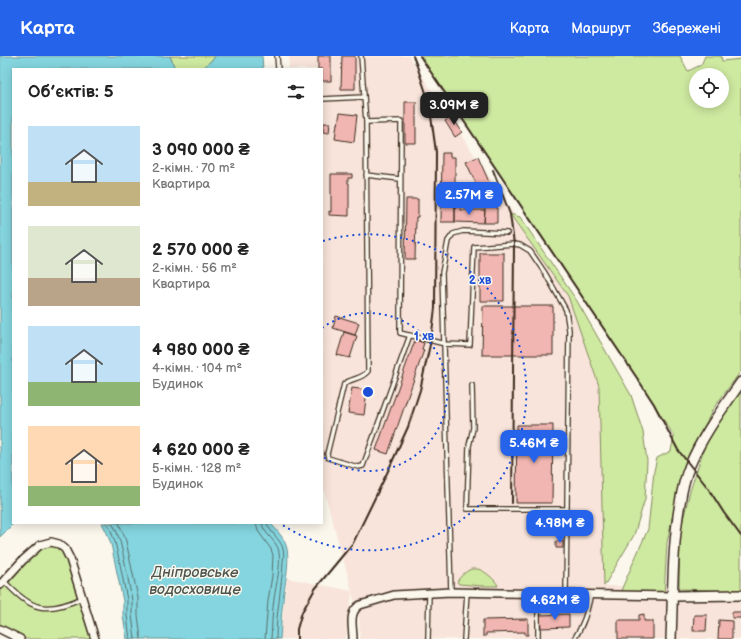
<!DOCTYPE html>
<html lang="uk">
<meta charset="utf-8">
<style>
:root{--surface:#fff;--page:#f6f6f6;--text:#222;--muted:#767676;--accent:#2563eb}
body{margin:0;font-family:"Balsamiq Sans",sans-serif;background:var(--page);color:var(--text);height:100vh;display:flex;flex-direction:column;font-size:15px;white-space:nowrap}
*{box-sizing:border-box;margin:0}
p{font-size:13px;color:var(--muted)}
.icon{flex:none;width:22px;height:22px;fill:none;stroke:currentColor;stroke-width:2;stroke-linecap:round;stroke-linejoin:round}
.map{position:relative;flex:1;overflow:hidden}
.panel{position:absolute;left:12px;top:12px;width:311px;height:456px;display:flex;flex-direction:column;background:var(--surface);border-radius:0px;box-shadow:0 2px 10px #0003}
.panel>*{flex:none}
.fabs{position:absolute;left:689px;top:12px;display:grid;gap:8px}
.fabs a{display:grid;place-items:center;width:40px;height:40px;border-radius:50%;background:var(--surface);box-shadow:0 2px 10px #0003;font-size:20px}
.price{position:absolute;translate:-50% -34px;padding:0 9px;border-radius:8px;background:var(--accent);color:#fff;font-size:13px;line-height:26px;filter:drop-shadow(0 1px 2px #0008)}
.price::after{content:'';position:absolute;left:50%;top:24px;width:12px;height:9px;margin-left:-6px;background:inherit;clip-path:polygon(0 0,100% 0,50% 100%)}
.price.selected{background:#222;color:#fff}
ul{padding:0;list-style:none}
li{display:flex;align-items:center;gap:12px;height:100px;padding:0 16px}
li span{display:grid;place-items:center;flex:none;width:112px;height:80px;border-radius:0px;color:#555}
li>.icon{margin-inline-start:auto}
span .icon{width:48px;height:48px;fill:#fffc;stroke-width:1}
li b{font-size:17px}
h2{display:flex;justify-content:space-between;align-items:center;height:48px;padding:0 16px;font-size:17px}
header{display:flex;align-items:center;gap:24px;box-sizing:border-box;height:56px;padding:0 20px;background:var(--accent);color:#fff}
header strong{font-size:19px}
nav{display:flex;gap:22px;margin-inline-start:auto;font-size:14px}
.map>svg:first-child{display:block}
.built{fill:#f8e4da}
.green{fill:#cee9a0;stroke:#848a5f;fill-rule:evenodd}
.water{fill:#84d5df;stroke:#679192}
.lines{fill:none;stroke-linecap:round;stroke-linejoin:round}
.shore{stroke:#586e6b;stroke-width:1}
.building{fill:#f1b6b1;stroke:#3b2a1e}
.lane-casing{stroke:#3b2a1e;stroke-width:6}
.street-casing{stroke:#3b2a1e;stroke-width:10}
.secondary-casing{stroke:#3b2a1e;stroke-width:12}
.lane{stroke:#fbf7ec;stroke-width:3.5}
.street{stroke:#fbf7ec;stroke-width:7}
.secondary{stroke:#fbf7ec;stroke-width:9}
.rail{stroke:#3b2a1e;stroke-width:2}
.ring{fill:none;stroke:#1d4ed8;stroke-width:2;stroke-dasharray:2 4}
.labels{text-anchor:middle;stroke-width:3;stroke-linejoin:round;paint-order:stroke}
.water-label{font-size:15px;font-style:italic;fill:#4d554e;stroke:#fbf7ec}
.centre{fill:#1d4ed8;stroke:#fbf7ec;stroke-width:2}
.ring-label{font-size:12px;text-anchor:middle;font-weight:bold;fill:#1d4ed8;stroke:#fbf7ec;stroke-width:3;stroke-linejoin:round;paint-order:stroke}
</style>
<header>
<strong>Карта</strong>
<nav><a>Карта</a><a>Маршрут</a><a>Збережені</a></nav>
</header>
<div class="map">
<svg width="741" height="583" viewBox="0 0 741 583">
<rect width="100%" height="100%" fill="#fbf7ec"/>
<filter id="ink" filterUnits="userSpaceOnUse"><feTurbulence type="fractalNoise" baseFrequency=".025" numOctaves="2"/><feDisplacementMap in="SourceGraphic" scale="8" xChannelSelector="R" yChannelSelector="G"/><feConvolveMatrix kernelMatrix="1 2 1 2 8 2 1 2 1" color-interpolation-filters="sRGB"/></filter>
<g filter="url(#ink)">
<!-- built -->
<path class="built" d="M289,0H409L568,240L599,330L604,530L741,531V583H360L359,561L352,537L346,583H280L287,522L352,535L322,427V13H289Z"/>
<!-- green -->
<path class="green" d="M170,0H215L214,2L202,13H175Z
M420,0H680L688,15L701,9L705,0H721L722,5L741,3V315L713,353L690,400L679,430L667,487L664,540L619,539L648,473L654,415L657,402L671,395L674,380L639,325ZM696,19H722V45H696Z
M510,158L520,161L577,245L631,339L643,376L647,405L645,443L634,479L604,530L599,330L568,240Z
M741,333V535L679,533L680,476L690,435L709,377Z
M51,488C61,492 63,495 68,504L92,583H26L0,570V533L24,506L42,491Z
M471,513C473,513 476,513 478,513C485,515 496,524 498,530H482L459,528L457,526C460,520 465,516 471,513Z"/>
<!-- water -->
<path class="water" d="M0,0H170L175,13H13V467H14L0,481Z
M215,0H262L263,13H202L214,2Z
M102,467H270C277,474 285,483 287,493C290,508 284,530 283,545C281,558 281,571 280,583H127L123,560V545L111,488L107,477Z"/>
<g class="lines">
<!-- shore -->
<path class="shore" d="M107,467L111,475L115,486L120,508L127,544V560L130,583
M112,467L116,474L120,485L125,507L132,544V559L135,583
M119,467L126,485L138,542V559L141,583
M256,467L258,475L271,493L273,499L272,520L268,545L265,583
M262,467C263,478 277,484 279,496C281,511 276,528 274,543C272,556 272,570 271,583
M267,467C268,475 281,483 283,493C284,497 284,501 283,505C283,519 280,532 279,546C277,558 276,571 276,583"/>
</g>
<!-- building -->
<path class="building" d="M318,0H331V25H322V13H318Z
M342,0H355V33H341Z
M405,46H416V87H405Z
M340,57L357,59L354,86L335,83L337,67L338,68Z
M452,60L462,76L455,81L445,65Z
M324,67H330L329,77L323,76Z
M442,97H450V101H455V166H441Z
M478,101L493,135L484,139L481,133L479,134L466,106Z
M331,118H352V122H348V127H349V160L329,159V155L331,156Z
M406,143H418V161H416L415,203H405Z
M455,151H461V154H485L484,167L455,166Z
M485,151H497V167H484Z
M480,197H504V245H480Z
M483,250H553V299H482Z
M336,260L359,267L355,279L333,272Z
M344,276L357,280L350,302L337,299Z
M415,284L424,287L422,293L424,294L388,398L376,394Z
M352,332L367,334L364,359L348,357Z
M517,369H553L552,447H516Z
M556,485H563V492H556Z
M732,556H741V562H732Z
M569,558V571L541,572L540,559Z
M644,558V565H653V583H618V564H639V559Z
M694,559H707L706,575H693Z
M528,563V579H525V576L486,577V580H483V564Z
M719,564L732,565V583H718Z"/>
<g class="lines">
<defs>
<path id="lane" d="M277,0L278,13
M361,0L366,66L401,65L400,277L445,288L470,289L474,191L514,188L520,189L530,195L545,217L566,254L569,274L566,538
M322,43L364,41
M366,66L368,315C363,323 351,322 344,328L327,398L328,402L358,411L363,410L410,279
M366,119L400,123
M472,329L473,372L469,390L467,453H567
M4,525C31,554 45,559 82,542
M451,536L442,217L448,185L453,178L463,175L507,177
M428,583L429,537
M464,583L467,536
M538,583V538
M574,583C584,569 587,555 591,538"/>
<path id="street" d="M0,529L22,505L40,489L51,486L59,488L65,493L70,503L95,583
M0,573L20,583
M353,583C353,571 348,556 360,549L394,539L451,536L673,540"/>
<path id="secondary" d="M673,540L741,539
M671,583C673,538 672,492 680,447C682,434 685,421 690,409C702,380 723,352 741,326"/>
</defs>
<!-- lane casing -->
<use href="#lane" class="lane-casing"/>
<!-- street casing -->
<use href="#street" class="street-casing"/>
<!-- secondary casing -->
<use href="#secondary" class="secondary-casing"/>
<!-- lane -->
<use href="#lane" class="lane"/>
<!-- street -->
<use href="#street" class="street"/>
<!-- secondary -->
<use href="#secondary" class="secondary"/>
<!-- rail -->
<path class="rail" d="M420,0L639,325L654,348L678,394L708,432L724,457L741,480
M493,114L510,158L514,188L512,447
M297,583V573L302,556L315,533L353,487L387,417L408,371L420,334L431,284L435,252L436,96L429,46L417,10L413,0"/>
</g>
</g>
<!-- distance rings -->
<g class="ring">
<path d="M322 272A79 79 0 1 1 322 400"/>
<path d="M323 185A158 158 0 1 1 281 468"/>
</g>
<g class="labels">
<!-- water labels -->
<g class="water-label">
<text x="195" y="521">Дніпровське<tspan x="195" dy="17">водосховище</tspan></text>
</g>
</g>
<circle cx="368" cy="336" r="6" class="centre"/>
<g class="ring-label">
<text x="480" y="228">2 хв</text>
<text x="424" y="284">1 хв</text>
</g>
</svg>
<div class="fabs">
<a><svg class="icon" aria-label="locate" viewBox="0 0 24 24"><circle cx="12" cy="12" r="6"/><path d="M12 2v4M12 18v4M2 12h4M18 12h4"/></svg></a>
</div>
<b class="price selected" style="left:454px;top:70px">3.09M ₴</b>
<b class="price" style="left:469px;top:160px">2.57M ₴</b>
<b class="price" style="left:534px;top:408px">5.46M ₴</b>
<b class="price" style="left:560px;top:488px">4.98M ₴</b>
<b class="price" style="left:555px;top:565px">4.62M ₴</b>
<section class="panel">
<h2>Об’єктів: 5<svg class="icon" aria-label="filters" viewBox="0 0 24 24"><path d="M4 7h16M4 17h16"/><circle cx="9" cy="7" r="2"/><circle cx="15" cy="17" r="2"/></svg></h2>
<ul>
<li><span style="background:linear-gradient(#bfe0f5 70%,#c2b280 0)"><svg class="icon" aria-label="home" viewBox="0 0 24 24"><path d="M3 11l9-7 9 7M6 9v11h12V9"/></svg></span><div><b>3 090 000 ₴</b><p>2-кімн. · 70 m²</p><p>Квартира</p></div></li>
<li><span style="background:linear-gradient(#dfe7d0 65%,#b9a48a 0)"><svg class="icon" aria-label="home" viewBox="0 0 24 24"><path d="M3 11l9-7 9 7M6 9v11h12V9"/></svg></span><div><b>2 570 000 ₴</b><p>2-кімн. · 56 m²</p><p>Квартира</p></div></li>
<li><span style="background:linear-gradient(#bfe0f5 70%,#8fb573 0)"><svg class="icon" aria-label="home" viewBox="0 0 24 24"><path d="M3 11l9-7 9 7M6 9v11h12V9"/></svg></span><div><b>4 980 000 ₴</b><p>4-кімн. · 104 m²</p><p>Будинок</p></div></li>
<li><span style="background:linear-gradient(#ffd9b3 75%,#8fb573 0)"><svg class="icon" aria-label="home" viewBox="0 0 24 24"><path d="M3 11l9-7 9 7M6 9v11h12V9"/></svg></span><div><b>4 620 000 ₴</b><p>5-кімн. · 128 m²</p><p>Будинок</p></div></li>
</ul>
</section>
</div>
